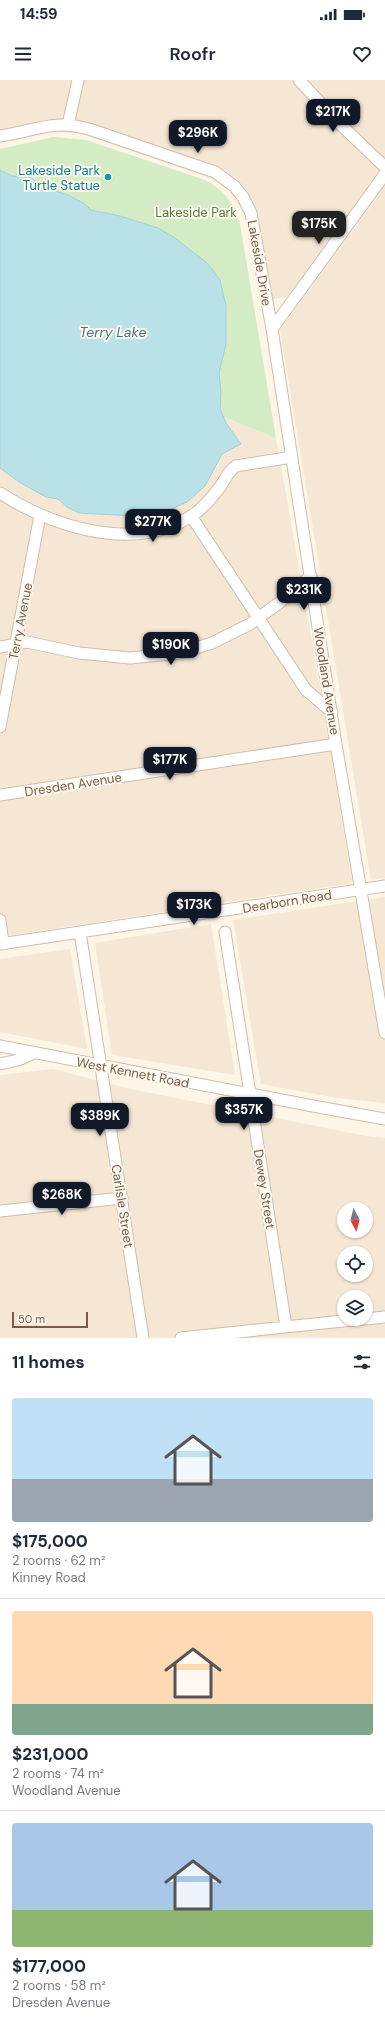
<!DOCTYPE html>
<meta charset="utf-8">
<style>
:root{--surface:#fff;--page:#f2f2f3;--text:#1f2937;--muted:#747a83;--line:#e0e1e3;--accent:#111827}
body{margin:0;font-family:"DM Sans",sans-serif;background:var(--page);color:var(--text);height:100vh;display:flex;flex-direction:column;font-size:15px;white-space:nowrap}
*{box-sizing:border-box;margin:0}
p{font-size:13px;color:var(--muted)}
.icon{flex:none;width:22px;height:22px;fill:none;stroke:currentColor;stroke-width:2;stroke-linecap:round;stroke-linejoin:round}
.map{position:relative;height:1258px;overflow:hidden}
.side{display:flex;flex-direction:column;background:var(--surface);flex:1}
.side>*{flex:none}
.needle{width:26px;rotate:173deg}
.fabs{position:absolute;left:337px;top:1122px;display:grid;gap:8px}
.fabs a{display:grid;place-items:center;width:36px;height:36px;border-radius:50%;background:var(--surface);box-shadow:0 1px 3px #0004;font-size:20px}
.scale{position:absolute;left:12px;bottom:10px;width:76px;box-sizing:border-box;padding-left:4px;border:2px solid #785b4a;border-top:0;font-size:11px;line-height:14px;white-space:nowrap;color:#785b4a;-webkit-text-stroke:3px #fff9ee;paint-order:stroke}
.price{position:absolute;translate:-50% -34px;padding:0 9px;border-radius:8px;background:var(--accent);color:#fff;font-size:13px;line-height:26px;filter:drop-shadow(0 1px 2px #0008)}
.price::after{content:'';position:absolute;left:50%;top:24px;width:12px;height:9px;margin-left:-6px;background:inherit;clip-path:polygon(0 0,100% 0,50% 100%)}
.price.active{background:#222;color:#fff}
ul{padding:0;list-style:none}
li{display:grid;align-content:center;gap:8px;height:212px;padding:0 12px}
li+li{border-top:1px solid var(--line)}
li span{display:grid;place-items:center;height:124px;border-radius:4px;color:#555}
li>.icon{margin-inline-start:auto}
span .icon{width:72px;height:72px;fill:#fffc;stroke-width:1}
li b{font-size:17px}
h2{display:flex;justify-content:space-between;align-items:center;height:48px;padding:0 12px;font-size:17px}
.status{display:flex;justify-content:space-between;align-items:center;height:28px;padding:0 20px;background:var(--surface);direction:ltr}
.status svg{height:11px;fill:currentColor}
header{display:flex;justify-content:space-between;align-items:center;height:52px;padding:0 12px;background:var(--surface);font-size:18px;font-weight:600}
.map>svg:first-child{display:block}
.residential{fill:#f5e7d4;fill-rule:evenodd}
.green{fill:#d3ecc4}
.water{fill:#bae0e8;stroke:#9fd0da}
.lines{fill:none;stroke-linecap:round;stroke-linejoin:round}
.minor-casing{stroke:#cfbdac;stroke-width:13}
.minor{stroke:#fff;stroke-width:11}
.culture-dot{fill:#0f9aa8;stroke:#fff9ee;stroke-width:1.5}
.labels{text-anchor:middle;stroke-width:4;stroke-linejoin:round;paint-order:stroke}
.culture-label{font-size:13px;fill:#0d838f;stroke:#fff9ee;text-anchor:end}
.park-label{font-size:13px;fill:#527e41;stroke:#fff9ee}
.street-label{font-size:13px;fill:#785b4a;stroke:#fff9ee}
.water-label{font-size:14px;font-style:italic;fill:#3f7785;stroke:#fff9ee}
</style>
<div class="status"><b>14:59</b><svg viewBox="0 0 49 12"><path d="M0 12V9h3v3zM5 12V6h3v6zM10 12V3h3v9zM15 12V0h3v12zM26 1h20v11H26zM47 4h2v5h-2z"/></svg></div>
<header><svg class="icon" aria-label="menu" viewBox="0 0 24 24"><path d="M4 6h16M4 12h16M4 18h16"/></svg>Roofr<svg class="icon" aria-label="heart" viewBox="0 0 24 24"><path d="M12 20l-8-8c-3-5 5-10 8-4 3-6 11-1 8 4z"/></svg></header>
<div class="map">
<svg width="385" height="1258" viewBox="0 0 385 1258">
<rect width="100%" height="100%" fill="#fdf5e6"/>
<!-- residential -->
<path class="residential" d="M0,0H385V798L371,800L280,250L381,112L372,102L287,217L261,221L247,143L243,132L229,111L219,103L202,95L79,53L51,52L0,63Z
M0,315L224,337L276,358L319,601L352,803L0,857Z
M385,817V1023L337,1018L261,1004L233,840Z
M211,844L235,995L112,975L95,863Z
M70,869L87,969L0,952V879Z
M53,989L126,1008L366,1056L385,1058V1258H0V995ZM344,1129H366V1151H344ZM344,1173H366V1195H344ZM344,1217H366V1239H344Z"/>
<!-- green -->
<path class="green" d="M53,57L86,60L205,100C223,109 235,124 240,144L276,358L224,337L220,329L219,293L226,264V226L220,200L189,168L158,148L120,136L91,130L85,124L68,115L42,107L34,98L26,96H12L0,90V69Z"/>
<!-- water -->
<path class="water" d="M0,90L12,96L31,97L42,107L68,115L85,124L91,130L120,136L158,148L175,158L207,183L220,200L226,226V264L219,293L221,313L220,329L226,343L241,364L222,374L205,406L187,422L169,430L134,436L79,433L67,427L58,419L46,417L19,402L0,388Z"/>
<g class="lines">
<defs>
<path id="minor" d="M299,0L342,46L385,87
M68,45L78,0
M0,56C36,51 53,38 92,50L215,92L234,106L243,117L251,133L272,249L336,664L385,953
M272,249L385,94
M0,413C55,448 139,475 197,432C206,425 213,416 220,407C225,400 228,391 236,386L292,377
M191,436L306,610L332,632
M0,567L27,562L79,573L130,578L180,573L212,563L250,544L279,523L311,496
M0,647L40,435
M0,715L336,664
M0,840L3,864
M80,852L143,1258
M225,852L286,1247
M0,864L385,806
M0,966L313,1026L385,1039
M0,984L18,980L34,973
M0,1131L122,1118
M366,1239L385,1237
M181,1258L362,1239"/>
</defs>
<!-- minor casing -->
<use href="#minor" class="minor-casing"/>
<!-- minor -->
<use href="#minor" class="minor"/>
</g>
<!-- markers -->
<circle class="culture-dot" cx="108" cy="97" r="4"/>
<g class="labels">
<!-- culture labels -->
<g class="culture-label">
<text x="100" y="95">Lakeside Park<tspan x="100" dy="15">Turtle Statue</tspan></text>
</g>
<!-- park labels -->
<g class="park-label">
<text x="196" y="137">Lakeside Park</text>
</g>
<!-- street labels -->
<g class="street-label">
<text transform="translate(260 183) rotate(80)" y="5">Lakeside Drive</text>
<text transform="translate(20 541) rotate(-79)" y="5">Terry Avenue</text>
<text transform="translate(327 601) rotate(81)" y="5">Woodland Avenue</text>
<text transform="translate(73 704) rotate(-9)" y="5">Dresden Avenue</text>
<text transform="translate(287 821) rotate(-9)" y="5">Dearborn Road</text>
<text transform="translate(133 992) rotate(11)" y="5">West Kennett Road</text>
<text transform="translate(265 1109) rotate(81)" y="5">Dewey Street</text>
<text transform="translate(123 1126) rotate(81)" y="5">Carlisle Street</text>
</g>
<!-- water labels -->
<g class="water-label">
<text x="113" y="257">Terry Lake</text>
</g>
</g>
</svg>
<div class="fabs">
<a><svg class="needle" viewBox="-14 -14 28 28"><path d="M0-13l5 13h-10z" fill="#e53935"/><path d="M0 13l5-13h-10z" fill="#747a83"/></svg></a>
<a><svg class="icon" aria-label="locate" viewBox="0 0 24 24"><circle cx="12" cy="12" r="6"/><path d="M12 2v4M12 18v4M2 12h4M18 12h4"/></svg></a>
<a><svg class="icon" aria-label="layers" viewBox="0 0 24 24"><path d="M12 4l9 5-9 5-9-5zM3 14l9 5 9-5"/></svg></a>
</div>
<div class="scale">50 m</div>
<b class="price" style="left:333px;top:53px">$217K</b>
<b class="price" style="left:198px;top:74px">$296K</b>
<b class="price active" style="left:319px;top:165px">$175K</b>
<b class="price" style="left:153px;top:463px">$277K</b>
<b class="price" style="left:304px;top:531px">$231K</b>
<b class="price" style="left:171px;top:586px">$190K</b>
<b class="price" style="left:170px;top:701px">$177K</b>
<b class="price" style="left:194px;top:846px">$173K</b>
<b class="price" style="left:244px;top:1051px">$357K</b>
<b class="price" style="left:100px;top:1057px">$389K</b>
<b class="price" style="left:62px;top:1136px">$268K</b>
</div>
<section class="side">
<h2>11 homes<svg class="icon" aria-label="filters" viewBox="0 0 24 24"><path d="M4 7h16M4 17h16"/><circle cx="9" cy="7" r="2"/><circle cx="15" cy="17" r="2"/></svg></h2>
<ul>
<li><span style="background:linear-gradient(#bfe0f5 65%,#9aa5b1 0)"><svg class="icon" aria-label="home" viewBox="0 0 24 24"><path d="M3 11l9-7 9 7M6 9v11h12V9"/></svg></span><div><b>$175,000</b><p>2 rooms · 62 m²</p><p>Kinney Road</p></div></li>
<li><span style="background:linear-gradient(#ffd9b3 75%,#7fa58c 0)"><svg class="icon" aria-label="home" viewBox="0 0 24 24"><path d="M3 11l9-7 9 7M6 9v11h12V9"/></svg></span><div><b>$231,000</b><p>2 rooms · 74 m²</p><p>Woodland Avenue</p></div></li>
<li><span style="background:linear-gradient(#a9c7e8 70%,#8fb573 0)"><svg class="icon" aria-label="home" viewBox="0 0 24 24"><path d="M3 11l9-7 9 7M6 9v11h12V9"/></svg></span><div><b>$177,000</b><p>2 rooms · 58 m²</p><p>Dresden Avenue</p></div></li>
</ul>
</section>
